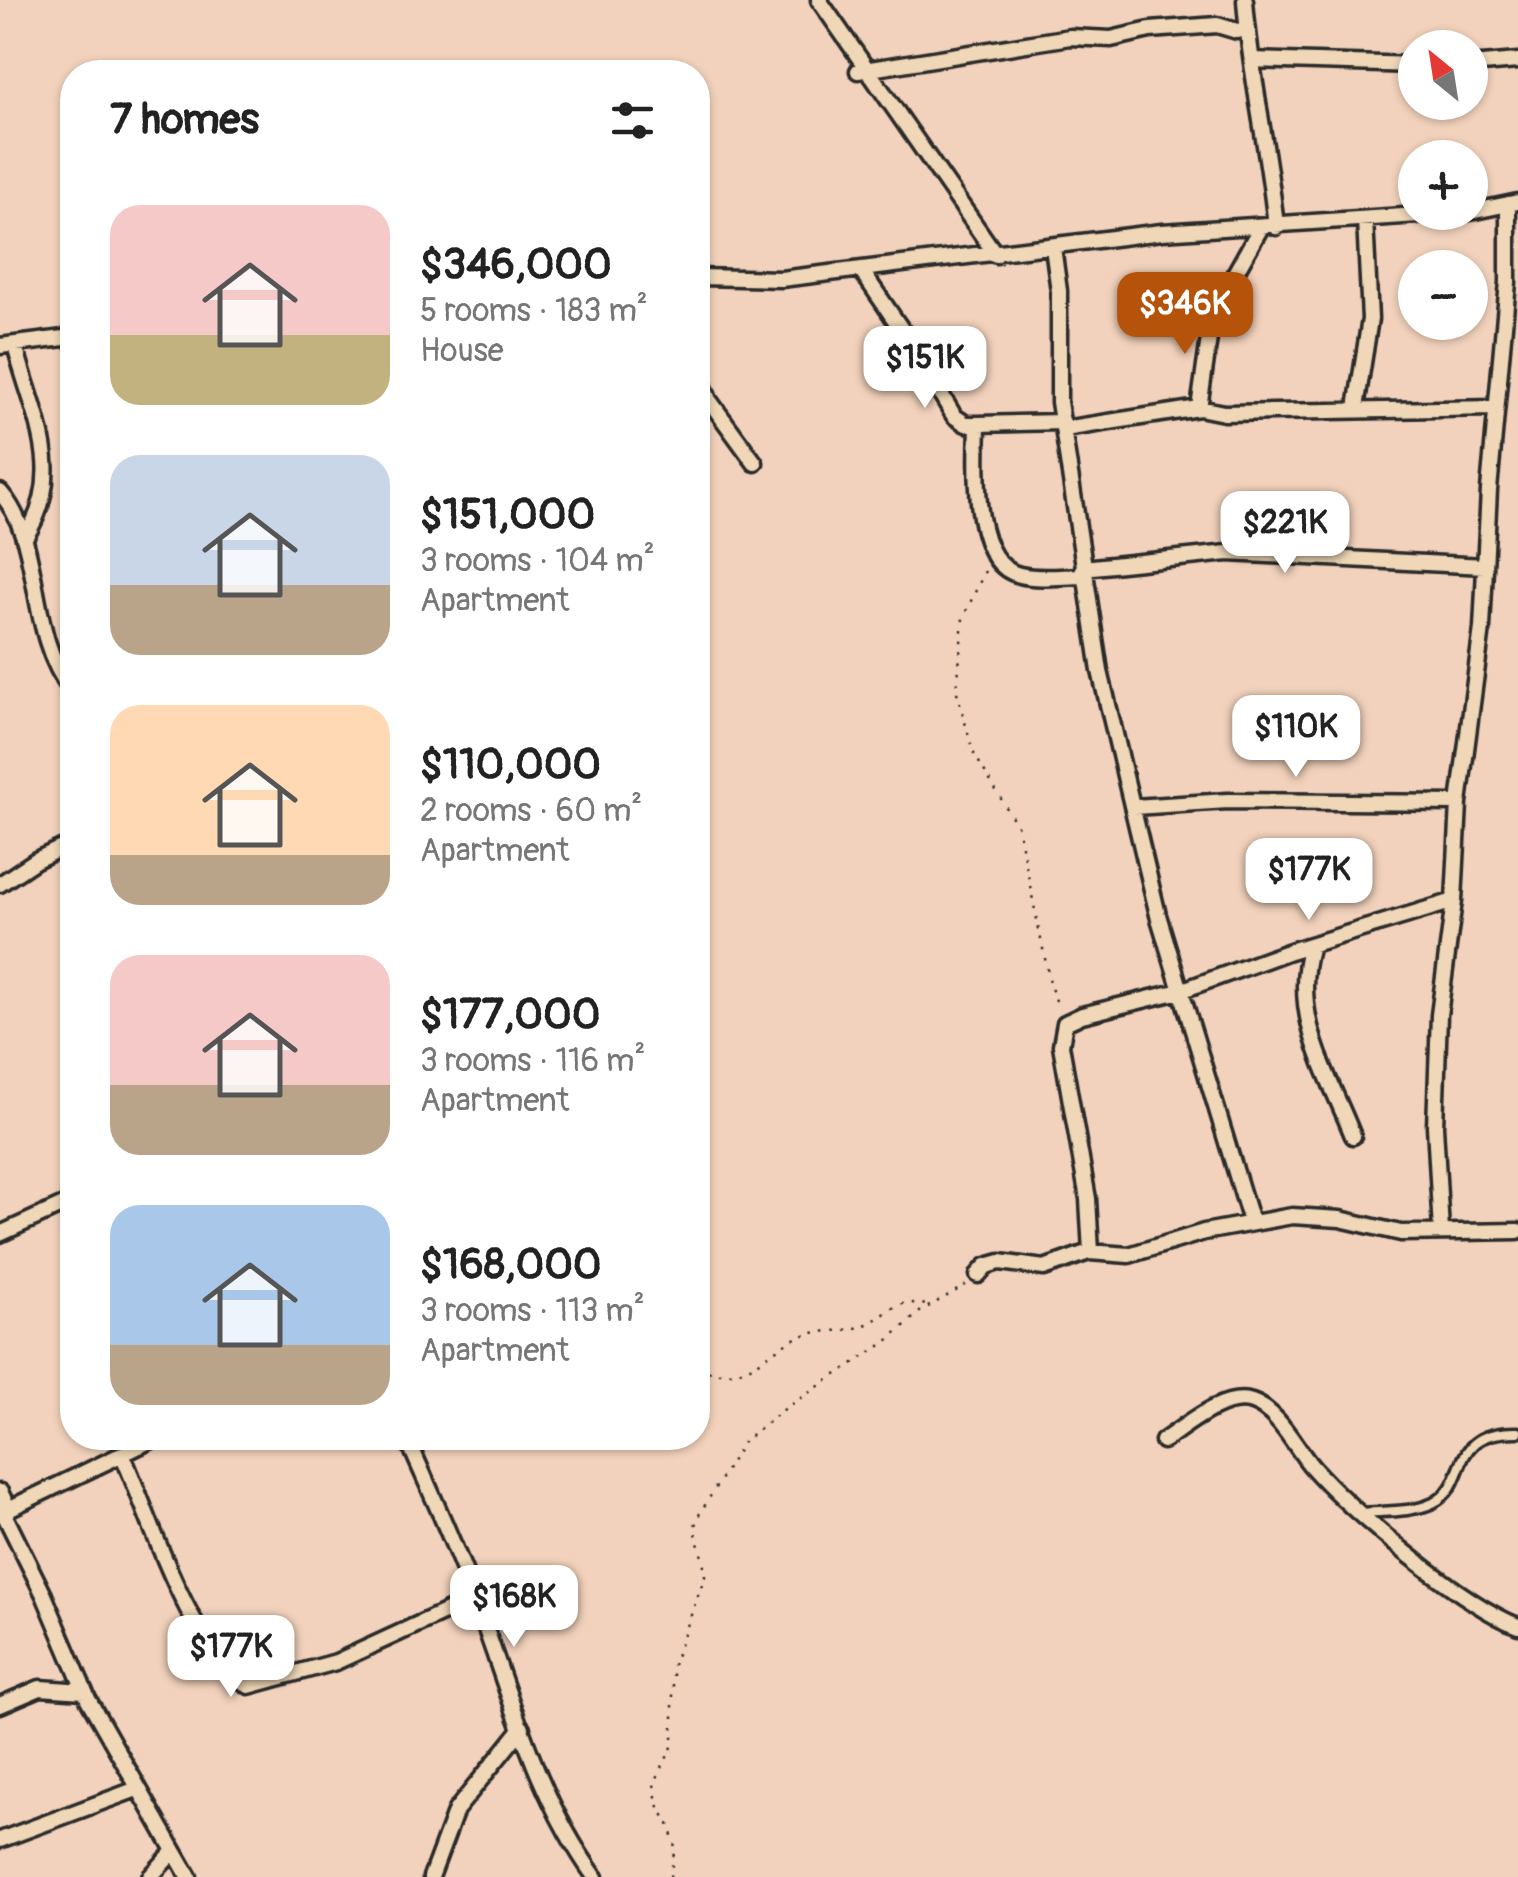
<!DOCTYPE html>
<meta charset="utf-8">
<style>
:root{--surface:#fff;--page:#f6f6f6;--text:#222;--muted:#767676;--accent:#b45309}
body{margin:0;font-family:Pangolin,sans-serif;background:var(--page);color:var(--text);height:100vh;display:flex;flex-direction:column;font-size:38px;white-space:nowrap}
*{box-sizing:border-box;margin:0}
p{font-size:32px;color:var(--muted)}
.icon{flex:none;width:55px;height:55px;fill:none;stroke:currentColor;stroke-width:2;stroke-linecap:round;stroke-linejoin:round}
.map{position:relative;flex:1;overflow:hidden}
.drawer{position:absolute;left:60px;top:60px;width:650px;height:1390px;display:flex;flex-direction:column;background:var(--surface);border-radius:40px;box-shadow:0 2px 8px #0004}
.drawer>*{flex:none}
.needle{width:65px;rotate:330deg}
.buttons{position:absolute;left:1398px;top:30px;display:grid;gap:20px}
.buttons a{display:grid;place-items:center;width:90px;height:90px;border-radius:50%;background:var(--surface);box-shadow:0 2px 8px #0004;font-size:50px}
.price{position:absolute;translate:-50% -85px;padding:0 22px;border-radius:20px;background:#fff;color:#222;font-size:32px;line-height:65px;filter:drop-shadow(0 2px 5px #0008)}
.price::after{content:'';position:absolute;left:50%;top:60px;width:30px;height:22px;margin-left:-15px;background:inherit;clip-path:polygon(0 0,100% 0,50% 100%)}
.price.on{background:var(--accent);color:#fff}
ul{padding:0;list-style:none}
li{display:flex;align-items:center;gap:30px;height:250px;padding:0 50px}
li span{display:grid;place-items:center;flex:none;width:280px;height:200px;border-radius:30px;color:#555}
li>.icon{margin-inline-start:auto}
span .icon{width:120px;height:120px;fill:#fffc;stroke-width:1}
li b{font-size:42px}
h2{display:flex;justify-content:space-between;align-items:center;height:120px;padding:0 50px;font-size:42px}
.map>svg:first-child{display:block}
.lines{fill:none;stroke-linecap:round;stroke-linejoin:round}
.service-casing{stroke:#2b2b2b;stroke-width:15}
.minor-casing{stroke:#2b2b2b;stroke-width:21}
.path{stroke:#2b2b2b;stroke-width:2.5;stroke-dasharray:2.5 8;stroke-linecap:butt}
.service{stroke:#efd7b7;stroke-width:8}
.minor{stroke:#efd7b7;stroke-width:14}
</style>
<div class="map">
<svg width="1518" height="1877" viewBox="0 0 1518 1877">
<rect width="100%" height="100%" fill="#f2d2bc"/>
<filter id="ink" filterUnits="userSpaceOnUse"><feTurbulence type="fractalNoise" baseFrequency=".01" numOctaves="2"/><feDisplacementMap in="SourceGraphic" scale="20" xChannelSelector="R" yChannelSelector="G"/><feConvolveMatrix kernelMatrix="1 2 1 2 8 2 1 2 1" color-interpolation-filters="sRGB"/></filter>
<g filter="url(#ink)">
<g class="lines">
<defs>
<path id="service" d="M1361,1513C1383,1511 1412,1513 1433,1503C1473,1483 1444,1431 1518,1432"/>
<path id="minor" d="M819,0L996,255
M1245,0C1250,76 1269,151 1276,227
M1252,60L1415,65
M1470,65L1518,61
M858,71L1070,37L1111,39L1150,30L1217,25L1237,31L1247,29
M1470,212L1518,202
M1053,247L1059,291V402L1100,671L1158,915L1251,1222
M861,270L910,342L954,416L966,424H978L1063,422
M698,277L781,279L1162,232L1464,212
M15,345C32,414 69,472 24,539
M0,346L72,337
M698,371L709,400L755,463
M1199,408L1224,413L1496,408
M1356,408L1370,319L1365,220
M978,424C977,464 970,564 1020,575C1039,580 1064,576 1084,576
M1064,429L1199,408L1210,331L1224,293L1261,227
M0,492C45,543 25,631 72,691
M1083,568L1228,553L1485,566
M1134,807L1228,801L1459,803
M0,884L36,860L72,843
M1311,945C1290,1015 1328,1073 1353,1136
M1441,1231L1435,1126L1439,1015L1454,901L1459,803L1482,628L1489,490L1508,282V204
M0,1234L72,1201
M1091,1252L1088,1199L1061,1045L1065,1023L1082,1015L1180,991L1290,951L1454,901
M978,1275L986,1266L1000,1262L1044,1268L1089,1252L1129,1255L1204,1232L1292,1216L1340,1219L1401,1233L1518,1231
M407,1438C430,1491 455,1544 475,1599C511,1695 534,1792 595,1877
M1163,1441C1185,1427 1224,1392 1252,1402C1279,1411 1295,1448 1313,1468C1353,1513 1465,1606 1518,1626
M122,1454C152,1521 188,1647 249,1686L336,1662L475,1598
M0,1492L9,1510
M3,1512L44,1595L88,1699L189,1877
M0,1513L156,1438
M0,1705L40,1688L84,1691
M0,1840L137,1789
M150,1877L173,1852
M431,1877L456,1810L522,1728"/>
</defs>
<!-- service casing -->
<use href="#service" class="service-casing"/>
<!-- minor casing -->
<use href="#minor" class="minor-casing"/>
<!-- path -->
<path class="path" d="M985,571L963,618L957,692L973,752L1018,827L1051,988L1059,1008
M698,1369C760,1386 762,1344 812,1333C830,1330 850,1332 867,1324C896,1310 894,1297 931,1306
M670,1877L675,1847L669,1824L657,1803L654,1784L673,1745V1665L705,1576C705,1556 693,1539 696,1520L743,1442L787,1407L886,1342L921,1311L966,1285"/>
<!-- service -->
<use href="#service" class="service"/>
<!-- minor -->
<use href="#minor" class="minor"/>
</g>
</g>
</svg>
<div class="buttons">
<a><svg class="needle" viewBox="-14 -14 28 28"><path d="M0-13l5 13h-10z" fill="#e53935"/><path d="M0 13l5-13h-10z" fill="#767676"/></svg></a>
<a>+</a>
<a>−</a>
</div>
<b class="price on" style="left:1185px;top:357px">$346K</b>
<b class="price" style="left:925px;top:411px">$151K</b>
<b class="price" style="left:1285px;top:576px">$221K</b>
<b class="price" style="left:1296px;top:780px">$110K</b>
<b class="price" style="left:1309px;top:923px">$177K</b>
<b class="price" style="left:514px;top:1650px">$168K</b>
<b class="price" style="left:231px;top:1700px">$177K</b>
<section class="drawer">
<h2>7 homes<svg class="icon" aria-label="filters" viewBox="0 0 24 24"><path d="M4 7h16M4 17h16"/><circle cx="9" cy="7" r="2"/><circle cx="15" cy="17" r="2"/></svg></h2>
<ul>
<li><span style="background:linear-gradient(#f6c9c9 65%,#c2b280 0)"><svg class="icon" aria-label="home" viewBox="0 0 24 24"><path d="M3 11l9-7 9 7M6 9v11h12V9"/></svg></span><div><b>$346,000</b><p>5 rooms · 183 m²</p><p>House</p></div></li>
<li><span style="background:linear-gradient(#c9d6e8 65%,#b9a48a 0)"><svg class="icon" aria-label="home" viewBox="0 0 24 24"><path d="M3 11l9-7 9 7M6 9v11h12V9"/></svg></span><div><b>$151,000</b><p>3 rooms · 104 m²</p><p>Apartment</p></div></li>
<li><span style="background:linear-gradient(#ffd9b3 75%,#b9a48a 0)"><svg class="icon" aria-label="home" viewBox="0 0 24 24"><path d="M3 11l9-7 9 7M6 9v11h12V9"/></svg></span><div><b>$110,000</b><p>2 rooms · 60 m²</p><p>Apartment</p></div></li>
<li><span style="background:linear-gradient(#f6c9c9 65%,#b9a48a 0)"><svg class="icon" aria-label="home" viewBox="0 0 24 24"><path d="M3 11l9-7 9 7M6 9v11h12V9"/></svg></span><div><b>$177,000</b><p>3 rooms · 116 m²</p><p>Apartment</p></div></li>
<li><span style="background:linear-gradient(#a9c7e8 70%,#b9a48a 0)"><svg class="icon" aria-label="home" viewBox="0 0 24 24"><path d="M3 11l9-7 9 7M6 9v11h12V9"/></svg></span><div><b>$168,000</b><p>3 rooms · 113 m²</p><p>Apartment</p></div></li>
</ul>
</section>
</div>
